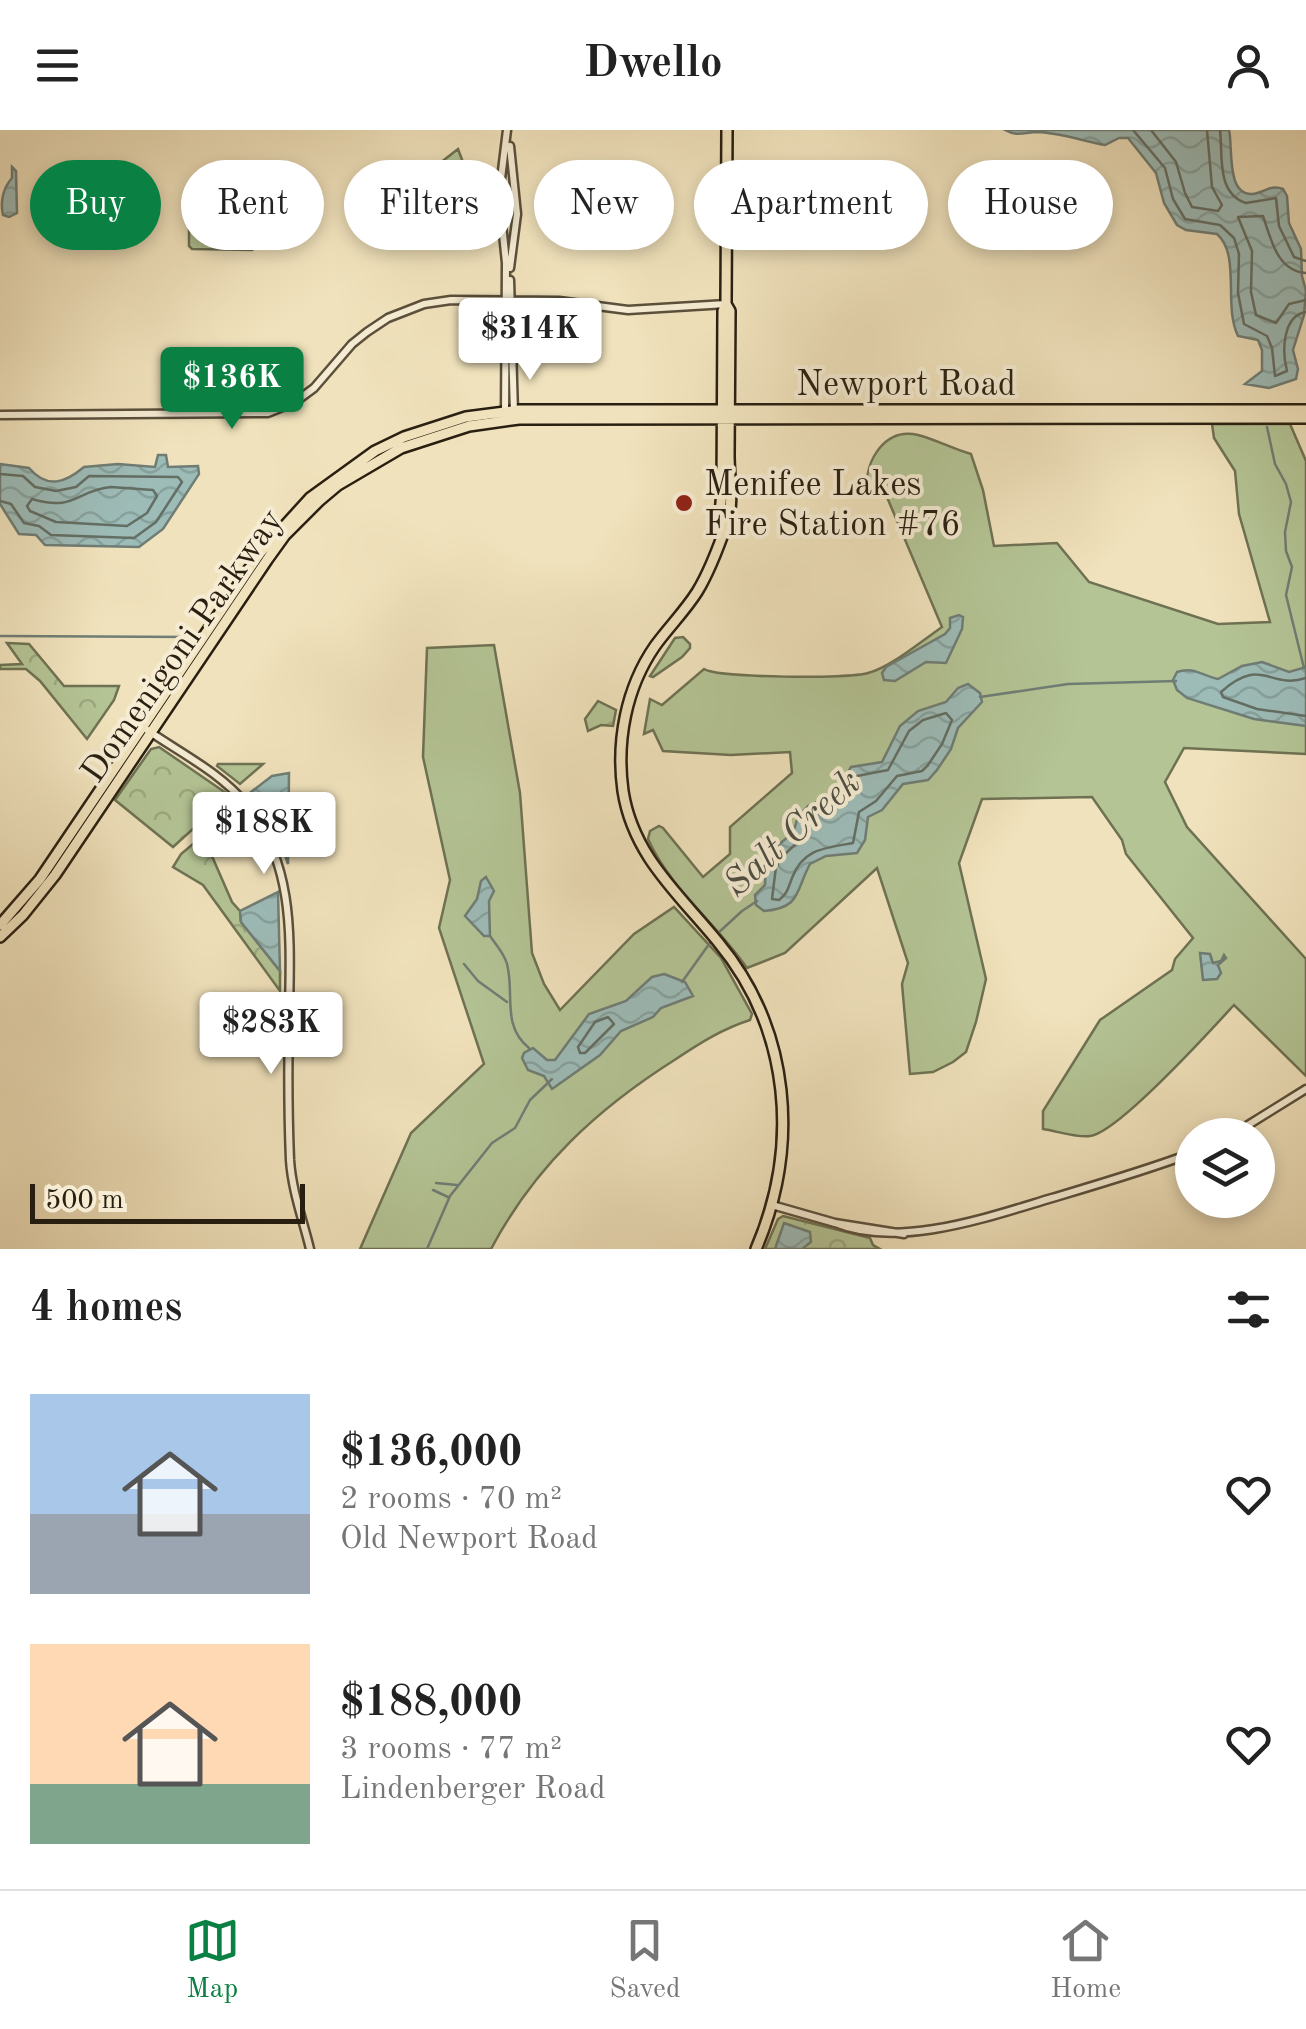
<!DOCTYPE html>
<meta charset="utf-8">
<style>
:root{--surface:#fff;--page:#f2f2f2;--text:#222;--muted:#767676;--line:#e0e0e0;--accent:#0b8043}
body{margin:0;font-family:"Old Standard TT",serif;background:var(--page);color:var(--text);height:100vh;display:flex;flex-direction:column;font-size:38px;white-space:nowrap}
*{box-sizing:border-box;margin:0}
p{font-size:32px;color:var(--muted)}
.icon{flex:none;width:55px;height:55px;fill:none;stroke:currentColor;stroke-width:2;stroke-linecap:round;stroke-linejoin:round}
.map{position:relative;height:1119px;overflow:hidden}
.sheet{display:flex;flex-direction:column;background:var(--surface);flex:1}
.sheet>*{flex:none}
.guide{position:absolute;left:30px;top:30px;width:1248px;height:90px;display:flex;gap:20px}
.buttons{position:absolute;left:1175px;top:988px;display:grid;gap:20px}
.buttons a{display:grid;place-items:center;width:100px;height:100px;border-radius:50%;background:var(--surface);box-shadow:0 5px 15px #0003;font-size:50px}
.scale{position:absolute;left:30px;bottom:25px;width:275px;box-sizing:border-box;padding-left:10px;border:5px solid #291f11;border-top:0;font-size:28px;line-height:35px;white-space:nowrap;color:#291f11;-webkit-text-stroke:8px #f5ecd3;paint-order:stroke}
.price{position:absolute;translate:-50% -85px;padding:0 22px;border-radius:10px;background:#fff;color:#222;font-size:32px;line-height:65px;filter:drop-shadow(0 2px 5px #0008)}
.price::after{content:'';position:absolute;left:50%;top:60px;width:30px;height:22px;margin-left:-15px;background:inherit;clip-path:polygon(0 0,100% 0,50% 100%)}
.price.current{background:var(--accent);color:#fff}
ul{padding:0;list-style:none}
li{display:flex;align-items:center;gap:30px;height:250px;padding:0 30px}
li span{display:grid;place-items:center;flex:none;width:280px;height:200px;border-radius:0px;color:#555}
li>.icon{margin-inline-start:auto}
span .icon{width:120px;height:120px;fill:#fffc;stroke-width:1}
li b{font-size:42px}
h2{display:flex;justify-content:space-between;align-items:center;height:120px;padding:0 30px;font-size:42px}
.pill{padding:0 35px;border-radius:45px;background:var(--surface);box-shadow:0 5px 15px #0003;font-size:35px;line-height:90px}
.pill.current{background:var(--accent);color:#fff}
header{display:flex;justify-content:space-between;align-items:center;height:130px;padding:0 30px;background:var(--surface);font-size:45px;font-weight:700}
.menu{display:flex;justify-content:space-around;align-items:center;height:140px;border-top:2px solid var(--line);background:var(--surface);font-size:28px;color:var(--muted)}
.menu a{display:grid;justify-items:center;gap:5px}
.menu .current{color:var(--accent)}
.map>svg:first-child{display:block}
.grass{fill:#b4c495;stroke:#6e7253;stroke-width:2.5}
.forest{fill:url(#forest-crowns);stroke:#6e7253;stroke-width:2.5}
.water{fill:url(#water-waves);stroke:#6f7d75;stroke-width:2.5}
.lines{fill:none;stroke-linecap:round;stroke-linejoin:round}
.shore{stroke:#636e64;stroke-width:2.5}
.stream{stroke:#6f7d75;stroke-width:2.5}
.minor-casing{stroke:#5b503c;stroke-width:11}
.major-casing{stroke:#291f11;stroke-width:14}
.minor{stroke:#f5ecd3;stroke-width:6}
.major{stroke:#f0e2bc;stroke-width:9}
.poi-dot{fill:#8f2418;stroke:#f5ecd3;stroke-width:4}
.labels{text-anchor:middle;stroke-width:8;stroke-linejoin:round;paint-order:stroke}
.street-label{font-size:35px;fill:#291f11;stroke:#f5ecd3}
.poi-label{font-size:35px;fill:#291f11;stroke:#f5ecd3;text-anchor:start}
.water-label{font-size:38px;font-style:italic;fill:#4c4e43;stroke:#f5ecd3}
</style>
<header><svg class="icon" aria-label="menu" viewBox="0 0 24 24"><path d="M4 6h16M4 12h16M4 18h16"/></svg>Dwello<svg class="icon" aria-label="person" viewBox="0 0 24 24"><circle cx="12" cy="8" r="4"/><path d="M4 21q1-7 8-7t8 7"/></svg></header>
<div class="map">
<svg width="1306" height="1119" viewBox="0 0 1306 1119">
<defs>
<pattern id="forest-crowns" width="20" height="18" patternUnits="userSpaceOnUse" patternTransform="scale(2.5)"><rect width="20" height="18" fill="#b4c495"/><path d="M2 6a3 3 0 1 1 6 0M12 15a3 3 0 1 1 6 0" fill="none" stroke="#9ba87f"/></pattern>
<pattern id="water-waves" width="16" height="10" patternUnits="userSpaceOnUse" patternTransform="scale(2.5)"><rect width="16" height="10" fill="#9dbcb8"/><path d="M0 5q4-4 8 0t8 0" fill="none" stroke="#87a19d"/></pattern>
</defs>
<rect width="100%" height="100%" fill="#f0e2bc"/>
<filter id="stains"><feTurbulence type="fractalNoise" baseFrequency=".002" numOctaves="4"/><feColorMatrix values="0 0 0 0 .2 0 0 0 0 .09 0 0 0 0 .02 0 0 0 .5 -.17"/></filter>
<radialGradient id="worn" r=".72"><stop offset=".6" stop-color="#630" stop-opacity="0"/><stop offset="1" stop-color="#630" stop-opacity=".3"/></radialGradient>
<!-- grass -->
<path class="grass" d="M1212,294H1290L1306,331V624L1184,618L1165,652L1187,697L1306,829V946L1234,875C1211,900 1118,1003 1090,1006C1076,1008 1057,1001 1043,999V981L1100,890L1172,840L1175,829L1193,808L1126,724L1122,710L1092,667L982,669L959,733L986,849L976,892L966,922L953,932L933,942L910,944L902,854L908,833L877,738L785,823L747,838C716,793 670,758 648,709L650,701L659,696L663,698L703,747L730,724V697L792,643L790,622L731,625L663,621L653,600L644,604L650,569L662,575L704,539C717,548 851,549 868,543C891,537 922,511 942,497L881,353L866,358C866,330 885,297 918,305C937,310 953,319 971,324L983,360L994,416L1057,413L1089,452L1218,494L1270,492L1239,384L1235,341L1214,308Z
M494,515L520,663L532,823L544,854L560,880L634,804L674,777L721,828L752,884L750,890C722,899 700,913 676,929C597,979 535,1036 491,1119H360L411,1003L484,934L439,798L450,750L423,627L427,518Z"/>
<!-- forest -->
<path class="forest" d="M458,19L464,35L441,51L435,37Z
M573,60L604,68L603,79L571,81Z
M256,86V117L252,120L192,119L189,116V94Z
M683,507L690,514V518L682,527L653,547L650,546L675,508Z
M7,513L29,514L64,556H119L114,570L87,609L40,551L26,539H0V535L22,534Z
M598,571L616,580L613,596L601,595L588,601L585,589Z
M159,617L226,663L225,670L173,717L115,670L151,619Z
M263,634L240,654L217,636L218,634Z
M199,709L211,724L232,772L240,781L241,792L280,841V861L203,755L173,737L181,724Z
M783,1086L870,1108L873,1115L880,1119H765L778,1089Z"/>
<!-- water -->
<path class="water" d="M1005,0H1229C1233,17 1226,65 1252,64C1264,63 1270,54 1283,59L1287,66L1289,93L1301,119L1302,146L1306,161L1304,185L1293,220L1298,239L1296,249L1269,258L1245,254L1262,241V220L1258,210L1238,206C1223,176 1241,125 1217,104L1186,100L1177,95L1164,73L1156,43L1128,8H1119L1105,15C1083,11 1061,3 1038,2C1025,2 1017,7 1005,0Z
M12,37L16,41L17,83L9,87L3,85C0,72 3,58 12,48Z
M158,325H166L168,337L198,336L199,344L163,399L139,417L45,415L36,405L19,404L0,374V334L29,338C48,360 66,352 84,337L118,334L155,337Z
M959,485L963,487L962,499L946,533L926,532L895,551L884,550L882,543L886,537L945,504L950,498V488Z
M1262,532L1289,542L1306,537V596L1254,589L1187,568L1177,560L1173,550L1177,542C1193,536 1203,546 1218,549L1242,536Z
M968,554L980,563L982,572L958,598L951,619L937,640L928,650L903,654L882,680L868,687L865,710L857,723L826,726L810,734C795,762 801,778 764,781L756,775L755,765L765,755L766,734L778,715L793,703L798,687L808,676L836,664L851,637L882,632L900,596L918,581L946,572L958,558Z
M289,643L288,734L281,714L251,662L272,646Z
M486,747L494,761L489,771L490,806H484L465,786L477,769L481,751Z
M278,762L280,841L241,792L240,781Z
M1200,823L1210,824L1213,833L1221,831L1224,825L1226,828L1218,835L1221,843L1217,849L1203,850Z
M664,844L685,852L693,866L661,878L653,887L621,901L600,925L552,959L544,946L528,940L522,928L524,923L533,918L547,930H555L589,884L626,871L652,847Z
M784,1093L810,1102L811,1112L802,1119H775Z"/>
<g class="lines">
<!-- shore -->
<path class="shore" d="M1133,0L1165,38L1173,69L1185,89L1220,95L1234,108L1239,124L1238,163L1244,194L1267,206L1272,218L1275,246L1287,241C1282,222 1282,186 1306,182
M1151,0L1176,32L1185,63L1192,77L1218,81L1222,75L1212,57L1207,0
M1220,0C1223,26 1216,63 1246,73L1276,68L1279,96L1294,127L1306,131
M1306,143C1277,141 1271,109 1263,86L1238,87L1252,121L1251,162L1256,185L1276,193L1289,174L1306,170
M0,344L23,346L35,357L56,361L76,357L89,346L178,347L182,352L156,392L134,408L51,405L39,396L24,393L11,374L0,371
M111,357L153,360L157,366L147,383L127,396L56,392L30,381L27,376L32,369C75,382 77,360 111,357Z
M1306,548C1269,560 1262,525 1221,562L1223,567L1257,579L1306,586
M946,583L952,590L942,614L928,635L922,641L897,646L876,671L859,682L853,713C826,718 803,718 792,748C788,758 788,763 779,770L772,769L776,737L785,724L801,709L807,692L814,685L843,671L857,646L888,640L909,601L923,590Z
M608,887L614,894L585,923H580L578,917L595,892Z"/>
<!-- stream -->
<path class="stream" d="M1267,297L1275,334L1286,354L1291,372L1285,402L1286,421L1292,437L1286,465L1304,538
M0,506L192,507
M980,567L1068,554L1176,551
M717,804L742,781L757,771
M490,806C496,815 504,823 507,834C515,864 501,895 529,918
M464,834L478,851L507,872
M682,852L712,810
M436,1053L457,1055
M433,1060L448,1067
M427,1119L450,1066L492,1013L515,998L530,970L552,949"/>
<defs>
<path id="minor" d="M510,138L517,84L510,16
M510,150L514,283
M505,284L506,133L499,65L507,0
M0,285L268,283L295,272L314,258L352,214L367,202L388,188L424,174L451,170L559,171L628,180L726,174
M143,597C178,622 219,641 246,674C296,736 290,811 289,885C288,933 288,982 290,1030C292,1061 303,1090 310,1119
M1232,1005L1306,959
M772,1075L835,1093L904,1104
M835,1093C899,1119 988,1087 1052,1068C1099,1054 1147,1040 1192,1023"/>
<path id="major" d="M726,174L730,181C730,229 729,277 729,325C729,346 734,373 727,393C719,416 710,441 697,462C685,481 668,498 655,516C626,558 616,611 623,661C633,726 679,764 718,812C791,900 800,1016 756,1119
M722,400L719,394L722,362L723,181L726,174L727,0
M0,795L40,749L260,423L310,368L375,321L404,307L466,287L519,280H1306
M0,807L23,785L55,745L267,430L285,405L319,371L338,355L401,318L469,296L519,289L1306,288"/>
</defs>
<!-- minor casing -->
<use href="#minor" class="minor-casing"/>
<!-- major casing -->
<use href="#major" class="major-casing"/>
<!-- minor -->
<use href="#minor" class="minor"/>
<!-- major -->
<use href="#major" class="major"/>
</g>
<!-- markers -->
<circle class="poi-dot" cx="684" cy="373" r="10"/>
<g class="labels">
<!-- street labels -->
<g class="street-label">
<text x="906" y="265">Newport Road</text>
<text transform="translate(181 515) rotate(-55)" y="12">Domenigoni Parkway</text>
</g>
<!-- poi labels -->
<g class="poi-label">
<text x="704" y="365">Menifee Lakes<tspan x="704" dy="40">Fire Station #76</tspan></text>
</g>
<!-- water labels -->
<g class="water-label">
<text transform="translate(791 702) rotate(-42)" y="13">Salt Creek</text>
</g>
</g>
<rect width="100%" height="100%" filter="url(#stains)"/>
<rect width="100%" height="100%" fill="url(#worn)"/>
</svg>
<div class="buttons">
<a><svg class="icon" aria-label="layers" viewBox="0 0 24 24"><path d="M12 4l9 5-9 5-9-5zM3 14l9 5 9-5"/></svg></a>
</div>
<div class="scale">500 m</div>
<b class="price" style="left:530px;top:253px">$314K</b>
<b class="price current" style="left:232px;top:302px">$136K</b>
<b class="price" style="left:264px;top:747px">$188K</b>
<b class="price" style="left:271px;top:947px">$283K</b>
<div class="guide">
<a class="pill current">Buy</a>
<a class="pill">Rent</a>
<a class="pill">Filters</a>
<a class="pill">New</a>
<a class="pill">Apartment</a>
<a class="pill">House</a>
</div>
</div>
<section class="sheet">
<h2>4 homes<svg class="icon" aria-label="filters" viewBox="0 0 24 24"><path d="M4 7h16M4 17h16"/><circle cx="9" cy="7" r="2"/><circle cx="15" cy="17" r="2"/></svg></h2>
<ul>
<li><span style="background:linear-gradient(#a9c7e8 60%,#9aa5b1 0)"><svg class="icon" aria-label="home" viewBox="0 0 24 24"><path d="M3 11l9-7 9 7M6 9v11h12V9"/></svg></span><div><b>$136,000</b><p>2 rooms · 70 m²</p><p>Old Newport Road</p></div><svg class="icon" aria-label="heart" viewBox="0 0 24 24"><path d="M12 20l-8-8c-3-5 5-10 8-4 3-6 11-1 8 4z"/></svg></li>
<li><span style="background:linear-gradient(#ffd9b3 70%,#7fa58c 0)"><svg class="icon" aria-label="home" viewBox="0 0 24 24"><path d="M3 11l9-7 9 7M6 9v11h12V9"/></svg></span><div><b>$188,000</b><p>3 rooms · 77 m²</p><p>Lindenberger Road</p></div><svg class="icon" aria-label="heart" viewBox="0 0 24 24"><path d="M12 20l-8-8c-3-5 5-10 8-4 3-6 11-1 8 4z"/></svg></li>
</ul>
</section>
<nav class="menu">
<a class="current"><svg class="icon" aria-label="map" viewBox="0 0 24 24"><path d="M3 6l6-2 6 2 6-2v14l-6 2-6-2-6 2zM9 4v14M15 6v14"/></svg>Map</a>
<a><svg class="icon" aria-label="saved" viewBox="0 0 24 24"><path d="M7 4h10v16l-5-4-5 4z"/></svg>Saved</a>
<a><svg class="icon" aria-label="home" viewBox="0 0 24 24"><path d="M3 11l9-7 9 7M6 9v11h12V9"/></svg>Home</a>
</nav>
